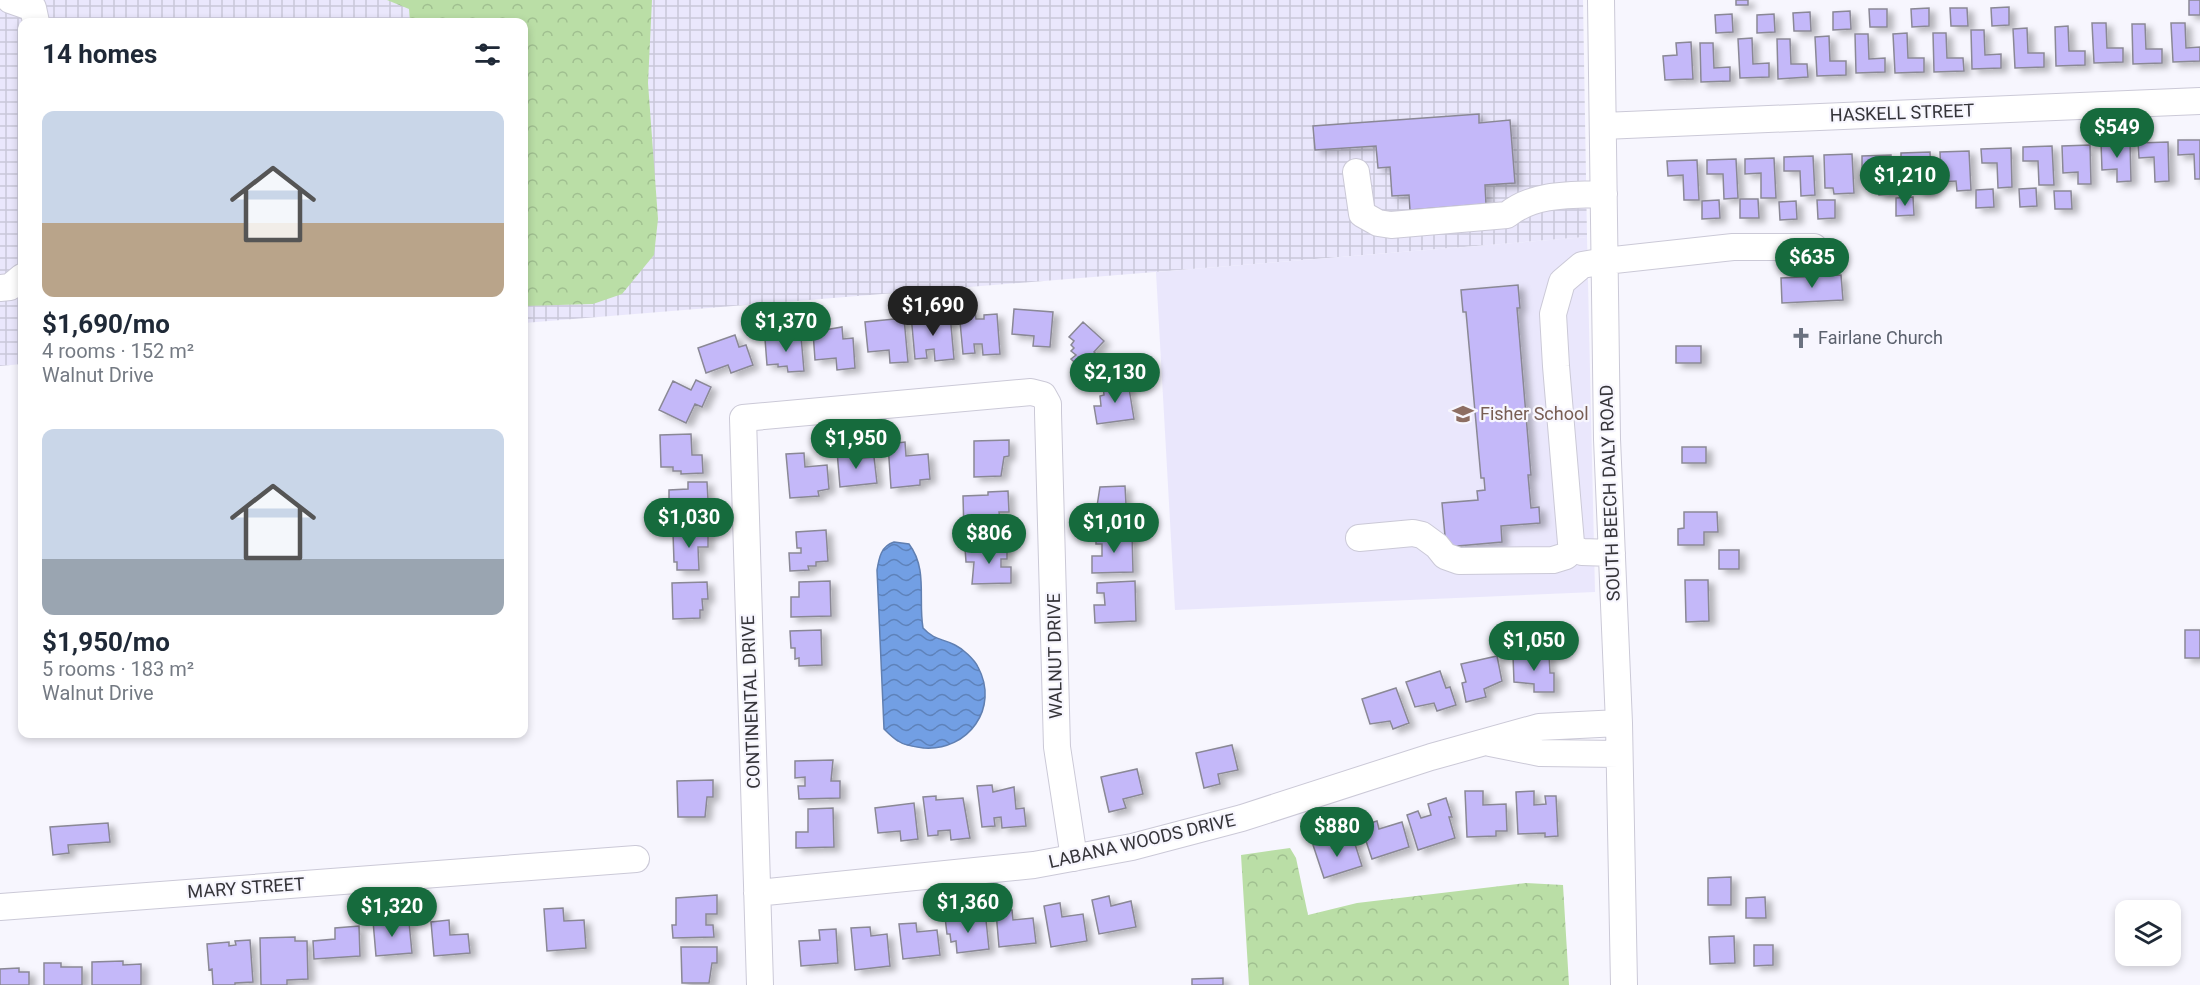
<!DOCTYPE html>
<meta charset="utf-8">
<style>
:root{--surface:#fff;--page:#f6f6f7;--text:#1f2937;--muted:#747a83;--accent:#166b3d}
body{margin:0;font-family:Roboto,sans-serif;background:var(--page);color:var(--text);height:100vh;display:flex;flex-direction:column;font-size:22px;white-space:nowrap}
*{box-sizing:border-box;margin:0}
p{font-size:20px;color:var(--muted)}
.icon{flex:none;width:33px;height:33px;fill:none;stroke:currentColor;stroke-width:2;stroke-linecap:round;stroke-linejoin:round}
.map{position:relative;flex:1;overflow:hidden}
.side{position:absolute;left:18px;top:18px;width:510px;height:720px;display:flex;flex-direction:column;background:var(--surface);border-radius:12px;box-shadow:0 3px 9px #0003}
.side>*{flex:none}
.controls{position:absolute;left:2115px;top:900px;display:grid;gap:12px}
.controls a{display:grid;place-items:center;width:66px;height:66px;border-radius:12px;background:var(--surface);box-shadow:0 3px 9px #0003;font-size:30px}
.price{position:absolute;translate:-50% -51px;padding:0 14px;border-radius:21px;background:var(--accent);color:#fff;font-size:20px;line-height:39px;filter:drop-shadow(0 2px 3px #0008)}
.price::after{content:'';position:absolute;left:50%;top:36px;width:18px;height:14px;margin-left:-9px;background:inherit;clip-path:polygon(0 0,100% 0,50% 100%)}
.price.selected{background:#222;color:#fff}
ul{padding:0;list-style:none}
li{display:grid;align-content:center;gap:12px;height:318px;padding:0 24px}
li span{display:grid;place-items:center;height:186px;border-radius:12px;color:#555}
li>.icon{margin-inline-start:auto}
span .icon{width:108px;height:108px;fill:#fffc;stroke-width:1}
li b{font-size:26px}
h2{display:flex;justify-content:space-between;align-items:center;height:72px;padding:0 24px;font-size:26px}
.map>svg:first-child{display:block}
.industrial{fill:url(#industrial-grid)}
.built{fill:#eae7fc}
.forest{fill:url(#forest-crowns)}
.water{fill:url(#water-waves);stroke:#607fb1;stroke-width:1.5}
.building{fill:#c4b8f9;stroke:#8a8895;stroke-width:1.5;filter:url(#shadow)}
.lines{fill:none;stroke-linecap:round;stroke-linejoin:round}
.minor-casing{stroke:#cbc9d7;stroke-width:28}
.minor{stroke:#fff;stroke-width:26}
.labels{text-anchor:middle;stroke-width:4.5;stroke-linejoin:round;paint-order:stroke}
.street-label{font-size:18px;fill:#353439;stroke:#f7f6fe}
.worship-label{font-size:18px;fill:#5b616d;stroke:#f7f6fe;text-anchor:start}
.education-label{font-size:18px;fill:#785e54;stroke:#f7f6fe;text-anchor:start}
</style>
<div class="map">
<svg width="2200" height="985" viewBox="0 0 2200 985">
<defs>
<pattern id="industrial-grid" width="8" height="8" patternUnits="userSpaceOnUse" patternTransform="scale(1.5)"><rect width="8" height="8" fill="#eae7fc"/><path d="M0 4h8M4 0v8" fill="none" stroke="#c9c7d9"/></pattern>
<pattern id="forest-crowns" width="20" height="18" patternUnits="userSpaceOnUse" patternTransform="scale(1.5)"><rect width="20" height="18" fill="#badea6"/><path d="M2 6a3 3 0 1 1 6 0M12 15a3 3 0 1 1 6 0" fill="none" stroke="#a0bf90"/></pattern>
<pattern id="water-waves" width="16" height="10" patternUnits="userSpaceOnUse" patternTransform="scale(1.5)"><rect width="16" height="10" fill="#729fe4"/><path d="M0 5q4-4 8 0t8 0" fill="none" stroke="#5e82ba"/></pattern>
<filter id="shadow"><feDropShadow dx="6" dy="4" stdDeviation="3" flood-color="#0004"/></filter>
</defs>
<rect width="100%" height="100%" fill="#f7f6fe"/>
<!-- industrial -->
<path class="industrial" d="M0,0H1583L1587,237L524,323V22H22V364L0,366Z"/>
<!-- built -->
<path class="built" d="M1587,237L1595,592L1175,610L1156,272Z"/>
<!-- forest -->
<path class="forest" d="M387,0H652L648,83L658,219L654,255L622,294L593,304L524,306V22H410L409,9Z
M1290,848L1296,858L1308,915L1357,903L1526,883L1563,885L1569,985H1249L1241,855Z"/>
<!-- water -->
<path class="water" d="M894,542L909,544C928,569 918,599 923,628C935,641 942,638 955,645C963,649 974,659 978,667C1000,708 968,751 924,748C915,747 905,746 898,741C893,738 888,733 884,729L877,570C879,558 881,546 894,542Z"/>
<!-- building -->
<path class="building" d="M1736,0H1748V5H1736Z
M2189,0H2200V15H2189Z
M2009,7V25L1992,26L1991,8Z
M1929,8V26L1912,27L1911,9Z
M1950,8H1967L1968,26H1951Z
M1869,9H1887V27H1870Z
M1850,11L1851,29L1833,30V12Z
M1810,12L1811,31H1794L1793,13Z
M1732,14L1733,32L1716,33L1715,15Z
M1774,14L1775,32L1757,33V15Z
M2092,23H2106L2107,48H2123V62L2094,63Z
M2171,23H2185L2186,48L2200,47V61L2173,62Z
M2132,24H2145L2146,49H2162V63L2133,64Z
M2068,26L2069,51H2085V65L2056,66L2055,27Z
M2027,28L2028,53H2044V67L2015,68L2013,29Z
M1971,30H1984L1985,55L2001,54V68L1972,69Z
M1907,33L1908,58H1924V72L1895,73L1893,34Z
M1933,33H1946L1947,58H1963L1964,71L1934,72Z
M1855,34H1868L1869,59L1885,58V72L1856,73Z
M1829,36L1830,61H1846V75L1817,76L1815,37Z
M1752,38L1753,64L1769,63V77L1740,78L1738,39Z
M1777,39H1790L1791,64H1807L1808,77L1778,79Z
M1691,42L1693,79L1665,80L1663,56L1677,55L1676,43Z
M1700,43H1713L1714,68L1730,67V81L1701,82Z
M1479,114V123L1510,120L1515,183L1485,185L1486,204L1410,210L1409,195L1392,196L1390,167L1378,168L1376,146L1315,150L1313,126Z
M2178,140H2200V179H2195L2194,154L2178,155Z
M2130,142L2131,181L2117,182V169L2102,170L2101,143Z
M2168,142L2169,181L2155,182L2154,157L2139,158L2138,143Z
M2090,145L2091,184H2078V172L2063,173L2062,146Z
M2052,146L2054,185H2039L2038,161H2023V147Z
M2011,148L2012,187L1998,188L1997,163H1982L1981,149Z
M1969,151L1971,190L1957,191L1956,181L1941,182L1940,152Z
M1930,152L1932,192L1918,193L1917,168H1901V153Z
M1852,154L1854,193L1834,194L1833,188H1825L1824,155Z
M1891,155L1893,194L1879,195L1878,170L1862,171V156Z
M1813,156L1815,195L1801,196L1800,171H1784V157Z
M1774,158L1776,198H1761V173L1745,174V159Z
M1736,159L1738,198L1724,199L1723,174H1707V160Z
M1697,160L1699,200H1684L1683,175L1668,176L1667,161Z
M2036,188L2037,206L2020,207L2019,189Z
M1993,189L1994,207L1976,208V190Z
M2054,191H2071L2072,209H2055Z
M1913,197L1914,215L1896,216V198Z
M1740,199H1758L1759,218H1740Z
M1719,200L1720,218L1702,219V201Z
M1817,200H1835V218L1818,219Z
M1796,201L1797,219L1780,220L1779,202Z
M1841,275L1843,300L1782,303L1781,278Z
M1518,285L1520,308H1517L1531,475H1528L1531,508L1539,507L1540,523L1501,526L1502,542L1446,547L1442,503L1478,500L1477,491L1485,490L1484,478H1481L1466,312H1463L1461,290Z
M1014,309L1053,312L1050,347L1033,346L1034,336L1012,334Z
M975,310L976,319H984V315L997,314L1000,354L983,355L982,344H974L975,353L963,354L959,311Z
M927,314L928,319L938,318V314H950L954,359L935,361L934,349L926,350L927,358L915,359L911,315Z
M904,318L908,362L890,363L889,350L868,352L865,322Z
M1083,322L1104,341L1094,352L1105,361L1090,377L1071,359L1076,355L1071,351L1074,348L1071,345L1074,341L1069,337Z
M842,327L843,339L853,338L855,368L837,370L836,358L815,360L813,332Z
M735,335L739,347L746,345L753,365L731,373L728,365L706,373L698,348Z
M801,336L804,371L788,372L787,366L778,367V364L767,365L765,339Z
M1676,346H1701V363H1676Z
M696,380L711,387L702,407L695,404L686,423L659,410L673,381L691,390Z
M1128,382L1134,419L1097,424L1094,406H1101L1100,396L1104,395L1103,386Z
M691,434L692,455H702L703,473L681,474V471H673V467H661L660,435Z
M1009,440V456L1004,457L1001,476L974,477V441Z
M905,442L906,456L928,454L930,479L920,480V485L891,488L888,444Z
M1682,447H1706V463H1682Z
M853,450L854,459L874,457L877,483L840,487L837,451Z
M804,453L805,467L827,465L829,489L818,491L819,496L790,498L786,454Z
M688,482H707L708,500L700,501L697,512H693V519L669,520V490L688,489Z
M1125,486L1127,522L1091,523V506H1097L1100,487Z
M1008,491L1009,512H999L1002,534L964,535L963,496L988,495V492Z
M1684,512H1717L1718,532H1704V545H1678V529L1684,528Z
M826,530L828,561L816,562V566H808L809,570L790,571L789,553H801V548H797L796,532Z
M708,532V547H698L699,570H677V562H674L673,533Z
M1132,533L1133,572L1092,573V556H1102V544H1096V534Z
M1007,547V559H1001V567H1011V583L972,584L974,562H966L965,548Z
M1719,550H1739V569H1719Z
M1685,580H1708L1709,621L1686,622Z
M830,581L831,616L791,617V597H799V582Z
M1135,581L1136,621L1095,623L1094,605H1105L1104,593H1097V583Z
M707,582L708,599H702L703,610H700V618L673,619L672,583Z
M821,630L822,665L799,666V658L795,659V648H791L790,631Z
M2185,630H2200V658H2185Z
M1549,654L1550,673H1554V692H1534V684L1514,682L1513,656Z
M1497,656L1502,681L1484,689L1486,697L1466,702L1462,683L1466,682L1461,664Z
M1440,671L1446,688L1450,687L1456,705L1437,711L1434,703L1415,707L1406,682Z
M1396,688L1409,723L1393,729L1390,721L1370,724L1362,699Z
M1232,745L1238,770L1218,774L1220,784L1204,788L1196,753Z
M833,760L831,781H840V798L799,799L798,786H805V777L795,778V761Z
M1137,769L1143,794L1123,799L1126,808L1109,812L1101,777Z
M713,780V797H707L705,817H678L677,781Z
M992,785L993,792L1014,787L1016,809L1024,808L1026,826L1002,828L1001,817L994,818L995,826L982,827L977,786Z
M1465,791H1483V805L1506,804L1507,831H1496V836L1467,837Z
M1534,791V805L1546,804L1545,796H1556L1558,836L1545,837V833L1518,834L1516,792Z
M936,796V800L963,798L970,838L951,840L950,830L938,831V835L928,836L923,797Z
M1446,798L1452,817H1449L1455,838L1418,850L1407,815L1418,811L1421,818L1431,815L1428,804Z
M914,803L918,839L901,841L900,831L878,833L875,808Z
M833,808L834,847L796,848V832H808V809Z
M1377,821L1379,829L1402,822L1409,847L1372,859L1361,826Z
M108,823L110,842L68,845L69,853L53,855L50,827Z
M1329,840L1332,848L1354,841L1362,866L1324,878L1313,845Z
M1731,877V905H1708V878Z
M717,895V914H706V925H713L714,937L673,938L672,925H676V898Z
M1109,896L1111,906L1131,901L1136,927L1099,934L1092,900Z
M1765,897L1766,918H1746V898Z
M1060,903L1062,917L1083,914L1087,941L1051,947L1044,906Z
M563,908L564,921L584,920L586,948L547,951L544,909Z
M1012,910L1013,920L1033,918L1036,943L999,947L996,912Z
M963,915L965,925H968V922L986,920L989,949L957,953L956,941L951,942L950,934H947L945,917Z
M390,920V923L409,922L412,953L376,956L373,921Z
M449,920L450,935L468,934L470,953L434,956L431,922Z
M916,923L917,932L937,930L940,955L903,959L899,924Z
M359,926L360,956L314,959L313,941L335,939V928Z
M870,927L871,936L887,934L890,966L855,970L851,928Z
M836,929L838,963L801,966L799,941L820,940L819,930Z
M1734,936L1735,963L1710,964L1709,937Z
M295,937V941H307L308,979L287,980V985H261L260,938Z
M250,940L253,982L235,983V985H213L212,969L209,970L207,944L229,942V946L236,945L235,941Z
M1754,945H1773V965L1754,966Z
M681,947H717V963H712L709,983H682Z
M123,961V965L141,964V985H92V962Z
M44,963H61V967H82V985H44Z
M19,968V972H29V985H0V969Z
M1223,978V985H1192V979Z"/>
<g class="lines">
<defs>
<path id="minor" d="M10,0L33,8L36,22
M1601,0L1607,439L1619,723L1624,985
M1603,126L2200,101
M1356,172L1362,214L1378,223L1391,225L1507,215C1534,193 1571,195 1604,194
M0,288L10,287L22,277
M1359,538L1413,533L1422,535L1437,546L1445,556L1459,561L1553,560L1566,556L1574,549
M1612,553L1582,552L1574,549L1571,543L1556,366L1553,314L1562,282L1582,265L1605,261L1733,247H1814
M1490,743L1540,753L1619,754
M757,893L1034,865L1132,847L1242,818L1431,757L1539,727L1619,723
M0,907L636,859
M760,985L743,418L1031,392L1043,395L1048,404V413L1057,747L1074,858"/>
</defs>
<!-- minor casing -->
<use href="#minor" class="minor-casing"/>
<!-- minor -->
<use href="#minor" class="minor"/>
</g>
<!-- icons -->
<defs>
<symbol id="church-bare" viewBox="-9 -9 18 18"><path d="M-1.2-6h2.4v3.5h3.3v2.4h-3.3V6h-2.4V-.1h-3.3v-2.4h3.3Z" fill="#6b7280" stroke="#f7f6fe" stroke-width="2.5" paint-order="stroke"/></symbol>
<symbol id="school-bare" viewBox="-9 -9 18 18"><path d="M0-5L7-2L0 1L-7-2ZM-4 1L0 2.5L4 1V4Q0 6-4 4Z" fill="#8d6e63" stroke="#f7f6fe" stroke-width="2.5" paint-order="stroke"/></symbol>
</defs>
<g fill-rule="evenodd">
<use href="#church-bare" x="1786" y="323" width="30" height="30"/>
<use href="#school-bare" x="1448" y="399" width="30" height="30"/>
</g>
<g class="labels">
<!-- street labels -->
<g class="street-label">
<text transform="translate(1902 113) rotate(-2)" y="6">HASKELL STREET</text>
<text transform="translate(1610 493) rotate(-92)" y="6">SOUTH BEECH DALY ROAD</text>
<text transform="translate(1055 656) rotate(-91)" y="6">WALNUT DRIVE</text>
<text transform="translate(751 702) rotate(-92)" y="6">CONTINENTAL DRIVE</text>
<text transform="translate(1142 841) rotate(-13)" y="6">LABANA WOODS DRIVE</text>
<text transform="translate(246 888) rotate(-4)" y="6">MARY STREET</text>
</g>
<!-- worship labels -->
<g class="worship-label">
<text x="1818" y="344">Fairlane Church</text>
</g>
<!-- education labels -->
<g class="education-label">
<text x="1480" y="420">Fisher School</text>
</g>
</g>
</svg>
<div class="controls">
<a><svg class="icon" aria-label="layers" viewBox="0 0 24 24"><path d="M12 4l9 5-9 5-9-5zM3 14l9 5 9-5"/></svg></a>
</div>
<b class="price" style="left:2117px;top:159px">$549</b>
<b class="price" style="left:1905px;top:207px">$1,210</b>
<b class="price" style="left:1812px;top:289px">$635</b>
<b class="price selected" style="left:933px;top:337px">$1,690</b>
<b class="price" style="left:786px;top:353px">$1,370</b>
<b class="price" style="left:1115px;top:404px">$2,130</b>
<b class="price" style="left:856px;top:470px">$1,950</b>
<b class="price" style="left:689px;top:549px">$1,030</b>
<b class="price" style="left:1114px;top:554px">$1,010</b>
<b class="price" style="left:989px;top:565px">$806</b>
<b class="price" style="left:1534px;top:672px">$1,050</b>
<b class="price" style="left:1337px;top:858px">$880</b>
<b class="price" style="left:968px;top:934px">$1,360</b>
<b class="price" style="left:392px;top:938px">$1,320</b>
<section class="side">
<h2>14 homes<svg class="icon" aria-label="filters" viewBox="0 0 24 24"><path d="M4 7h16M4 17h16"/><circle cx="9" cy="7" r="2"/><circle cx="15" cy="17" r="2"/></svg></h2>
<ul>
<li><span style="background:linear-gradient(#c9d6e8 60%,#b9a48a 0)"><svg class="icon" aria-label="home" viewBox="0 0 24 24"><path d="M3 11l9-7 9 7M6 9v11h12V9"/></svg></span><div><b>$1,690/mo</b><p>4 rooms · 152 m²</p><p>Walnut Drive</p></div></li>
<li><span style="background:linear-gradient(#c9d6e8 70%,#9aa5b1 0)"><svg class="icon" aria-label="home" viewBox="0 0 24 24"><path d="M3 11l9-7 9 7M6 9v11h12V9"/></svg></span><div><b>$1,950/mo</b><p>5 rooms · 183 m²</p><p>Walnut Drive</p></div></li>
</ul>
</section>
</div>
